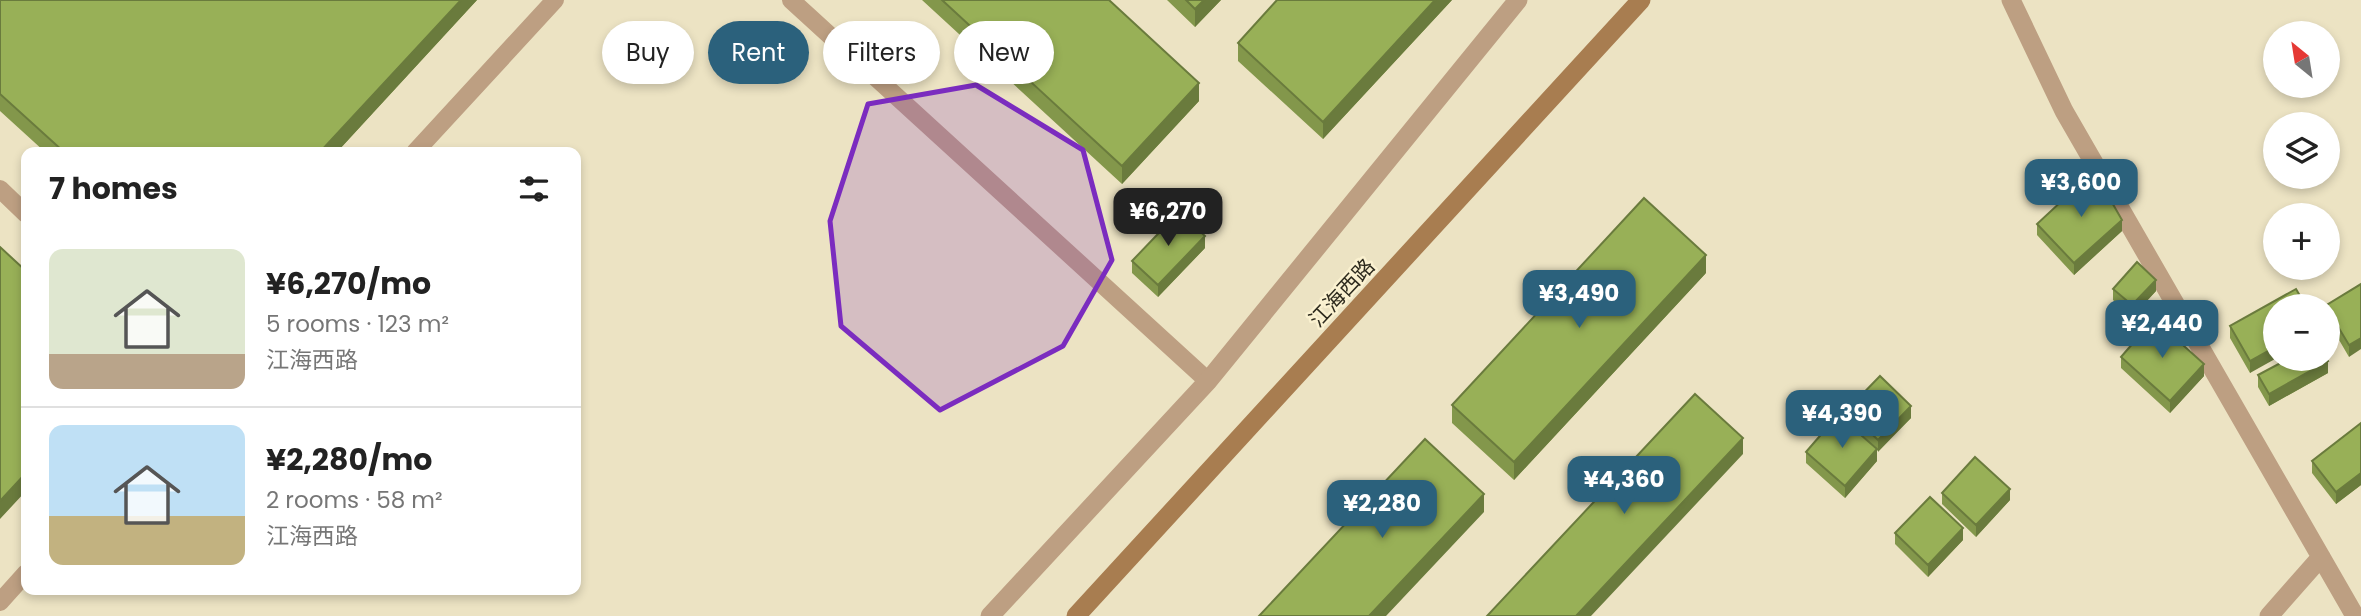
<!DOCTYPE html>
<meta charset="utf-8">
<style>
:root{--surface:#fff;--page:#f2f2f2;--text:#222;--muted:#767676;--line:#e0e0e0;--accent:#2b617c}
body{margin:0;font-family:Poppins,"Noto Sans SC",sans-serif;background:var(--page);color:var(--text);height:100vh;display:flex;flex-direction:column;font-size:26px;white-space:nowrap}
*{box-sizing:border-box;margin:0}
p{font-size:23px;color:var(--muted)}
.icon{flex:none;width:38px;height:38px;fill:none;stroke:currentColor;stroke-width:2;stroke-linecap:round;stroke-linejoin:round}
.map{position:relative;flex:1;overflow:hidden}
.panel{position:absolute;left:21px;top:147px;width:560px;height:448px;display:flex;flex-direction:column;background:var(--surface);border-radius:14px;box-shadow:0 4px 10px #0003}
.panel>*{flex:none}
.banner{position:absolute;left:602px;top:21px;width:665px;height:63px;display:flex;gap:14px}
.needle{width:46px;rotate:330deg}
.fabs{position:absolute;left:2263px;top:21px;display:grid;gap:14px}
.fabs a{display:grid;place-items:center;width:77px;height:77px;border-radius:50%;background:var(--surface);box-shadow:0 4px 10px #0003;font-size:35px}
.price{position:absolute;translate:-50% -60px;padding:0 16px;border-radius:14px;background:var(--accent);color:#fff;font-size:23px;line-height:46px;filter:drop-shadow(0 2px 4px #0008)}
.price::after{content:'';position:absolute;left:50%;top:42px;width:21px;height:16px;margin-left:-10px;background:inherit;clip-path:polygon(0 0,100% 0,50% 100%)}
.price.selected{background:#222;color:#fff}
ul{padding:0;list-style:none}
li{display:flex;align-items:center;gap:21px;height:175px;padding:0 28px}
li+li{border-top:2px solid var(--line)}
li span{display:grid;place-items:center;flex:none;width:196px;height:140px;border-radius:14px;color:#555}
li>.icon{margin-inline-start:auto}
span .icon{width:84px;height:84px;fill:#fffc;stroke-width:1}
li b{font-size:30px}
h2{display:flex;justify-content:space-between;align-items:center;height:84px;padding:0 28px;font-size:30px}
.pill{padding:0 24px;border-radius:32px;background:var(--surface);box-shadow:0 4px 10px #0003;font-size:24px;line-height:63px}
.pill.selected{background:var(--accent);color:#fff}
.map>svg:first-child{display:block}
.lines{fill:none;stroke-linecap:round;stroke-linejoin:round}
.service{stroke:#bd9f82;stroke-width:18}
.minor{stroke:#bd9f82;stroke-width:19}
.secondary{stroke:#a87d50;stroke-width:19}
.wall{fill:#83974b}
.shaded-wall{fill:#6a7b3d}
.building{fill:#98b057;stroke:#6a7b3d;stroke-width:2}
.marked{fill:#7b2cbf;fill-opacity:0.2;stroke:#7b2cbf;stroke-width:5;stroke-linejoin:round}
.labels{text-anchor:middle;stroke-width:5;stroke-linejoin:round;paint-order:stroke}
.street-label{font-size:21px;fill:#2e2b1e;stroke:#faf1d0}
</style>
<div class="map">
<svg width="2361" height="616" viewBox="0 0 2361 616">
<rect width="100%" height="100%" fill="#ece3c3"/>
<g class="lines">
<!-- service -->
<path class="service" d="M791,0L1208,381
M415,152L555,0
M0,189L26,214
M0,602L26,573"/>
<!-- minor -->
<path class="minor" d="M2011,0L2064,111L2355,616
M990,616L1208,381L1518,0
M2269,616L2321,557"/>
<!-- secondary -->
<path class="secondary" d="M1076,616L1641,0"/>
</g>
<!-- wall -->
<path class="wall" d="M0,0H477L337,152H45L0,111Z
M922,0H1109L1199,101L1122,184Z
M1167,0H1221L1195,27Z
M1452,0L1323,139L1238,61V43Z
M2037,224L2122,231L2074,275L2037,235Z
M1205,248L1158,297L1132,273V261Z
M1706,273L1514,480L1452,423V405Z
M2361,284L2349,357L2328,321V306Z
M2113,289L2156,291L2132,317L2113,300Z
M2306,306L2250,373L2230,338V326Z
M2121,357L2204,376L2170,413L2121,368Z
M2328,373L2269,406L2258,387V375Z
M1847,410L1911,418L1877,451V461L1845,498L1806,463V452L1861,436L1847,421Z
M2361,423V485L2336,504L2312,473V461Z
M1942,493L2010,500L1976,537L1942,504Z
M1895,533L1963,540L1928,577L1895,544Z"/>
<!-- shaded-wall -->
<path class="shaded-wall" d="M461,0H477L337,152H320Z
M1204,0H1221L1195,27V9Z
M1435,0H1452L1323,139V122Z
M1199,83V101L1122,184V166Z
M2122,220V231L2074,275V263Z
M1205,236V248L1158,297V285Z
M1706,255V273L1514,480V462Z
M2156,280V291L2132,317V305Z
M2361,338V349L2349,357V345Z
M2275,347V359L2250,373V361Z
M2328,361V373L2269,406V394Z
M2204,364V376L2170,413V401Z
M1911,406V418L1878,452V440Z
M1743,438V454L1591,616H1576Z
M1877,449V461L1845,498V486Z
M26,473V491L0,519V501Z
M2361,473V485L2336,504V492Z
M2010,489V500L1976,537V525Z
M1484,494V512L1386,616H1369Z
M1963,528V540L1928,577V565Z"/>
<!-- building -->
<path class="building" d="M0,0H461L320,152H64L0,94Z
M942,0H1109L1199,83L1122,166Z
M1186,0H1204L1195,9Z
M1277,0H1435L1323,122L1238,43Z
M2094,171L2122,220L2074,263L2037,224Z
M1644,198L1706,255L1514,462L1452,405Z
M1179,212L1205,236L1158,285L1132,261Z
M0,247L26,271V473L0,501Z
M2137,262L2156,280L2132,305L2113,289Z
M2361,284V338L2349,345L2328,310V306H2325Z
M2296,289L2306,306H2275V347L2250,361L2230,326Z
M2154,319L2204,364L2170,401L2121,357Z
M2288,359H2327L2328,361L2269,394L2258,375Z
M1880,376L1911,406L1878,440L1847,410Z
M1695,394L1743,438L1576,616H1487Z
M1838,415L1877,449L1845,486L1806,452Z
M2361,423V473L2336,492L2312,461Z
M1425,439L1484,494L1369,616H1259Z
M1975,457L2010,489L1976,525L1942,493Z
M1930,497L1963,528L1928,565L1895,533Z"/>
<!-- marked area -->
<path class="marked" d="M976,85L1083,150L1112,260L1063,346L940,410L841,326L830,221L868,104Z"/>
<g class="labels">
<!-- street labels -->
<g class="street-label">
<text transform="translate(1342 293) rotate(-47)" y="7">江海西路</text>
</g>
</g>
</svg>
<div class="fabs">
<a><svg class="needle" viewBox="-14 -14 28 28"><path d="M0-13l5 13h-10z" fill="#e53935"/><path d="M0 13l5-13h-10z" fill="#767676"/></svg></a>
<a><svg class="icon" aria-label="layers" viewBox="0 0 24 24"><path d="M12 4l9 5-9 5-9-5zM3 14l9 5 9-5"/></svg></a>
<a>+</a>
<a>−</a>
</div>
<b class="price" style="left:2081px;top:219px">¥3,600</b>
<b class="price selected" style="left:1168px;top:248px">¥6,270</b>
<b class="price" style="left:1579px;top:330px">¥3,490</b>
<b class="price" style="left:2162px;top:360px">¥2,440</b>
<b class="price" style="left:1842px;top:450px">¥4,390</b>
<b class="price" style="left:1624px;top:516px">¥4,360</b>
<b class="price" style="left:1382px;top:540px">¥2,280</b>
<div class="banner">
<a class="pill">Buy</a>
<a class="pill selected">Rent</a>
<a class="pill">Filters</a>
<a class="pill">New</a>
</div>
<section class="panel">
<h2>7 homes<svg class="icon" aria-label="filters" viewBox="0 0 24 24"><path d="M4 7h16M4 17h16"/><circle cx="9" cy="7" r="2"/><circle cx="15" cy="17" r="2"/></svg></h2>
<ul>
<li><span style="background:linear-gradient(#dfe7d0 75%,#b9a48a 0)"><svg class="icon" aria-label="home" viewBox="0 0 24 24"><path d="M3 11l9-7 9 7M6 9v11h12V9"/></svg></span><div><b>¥6,270/mo</b><p>5 rooms · 123 m²</p><p>江海西路</p></div></li>
<li><span style="background:linear-gradient(#bfe0f5 65%,#c2b280 0)"><svg class="icon" aria-label="home" viewBox="0 0 24 24"><path d="M3 11l9-7 9 7M6 9v11h12V9"/></svg></span><div><b>¥2,280/mo</b><p>2 rooms · 58 m²</p><p>江海西路</p></div></li>
</ul>
</section>
</div>
